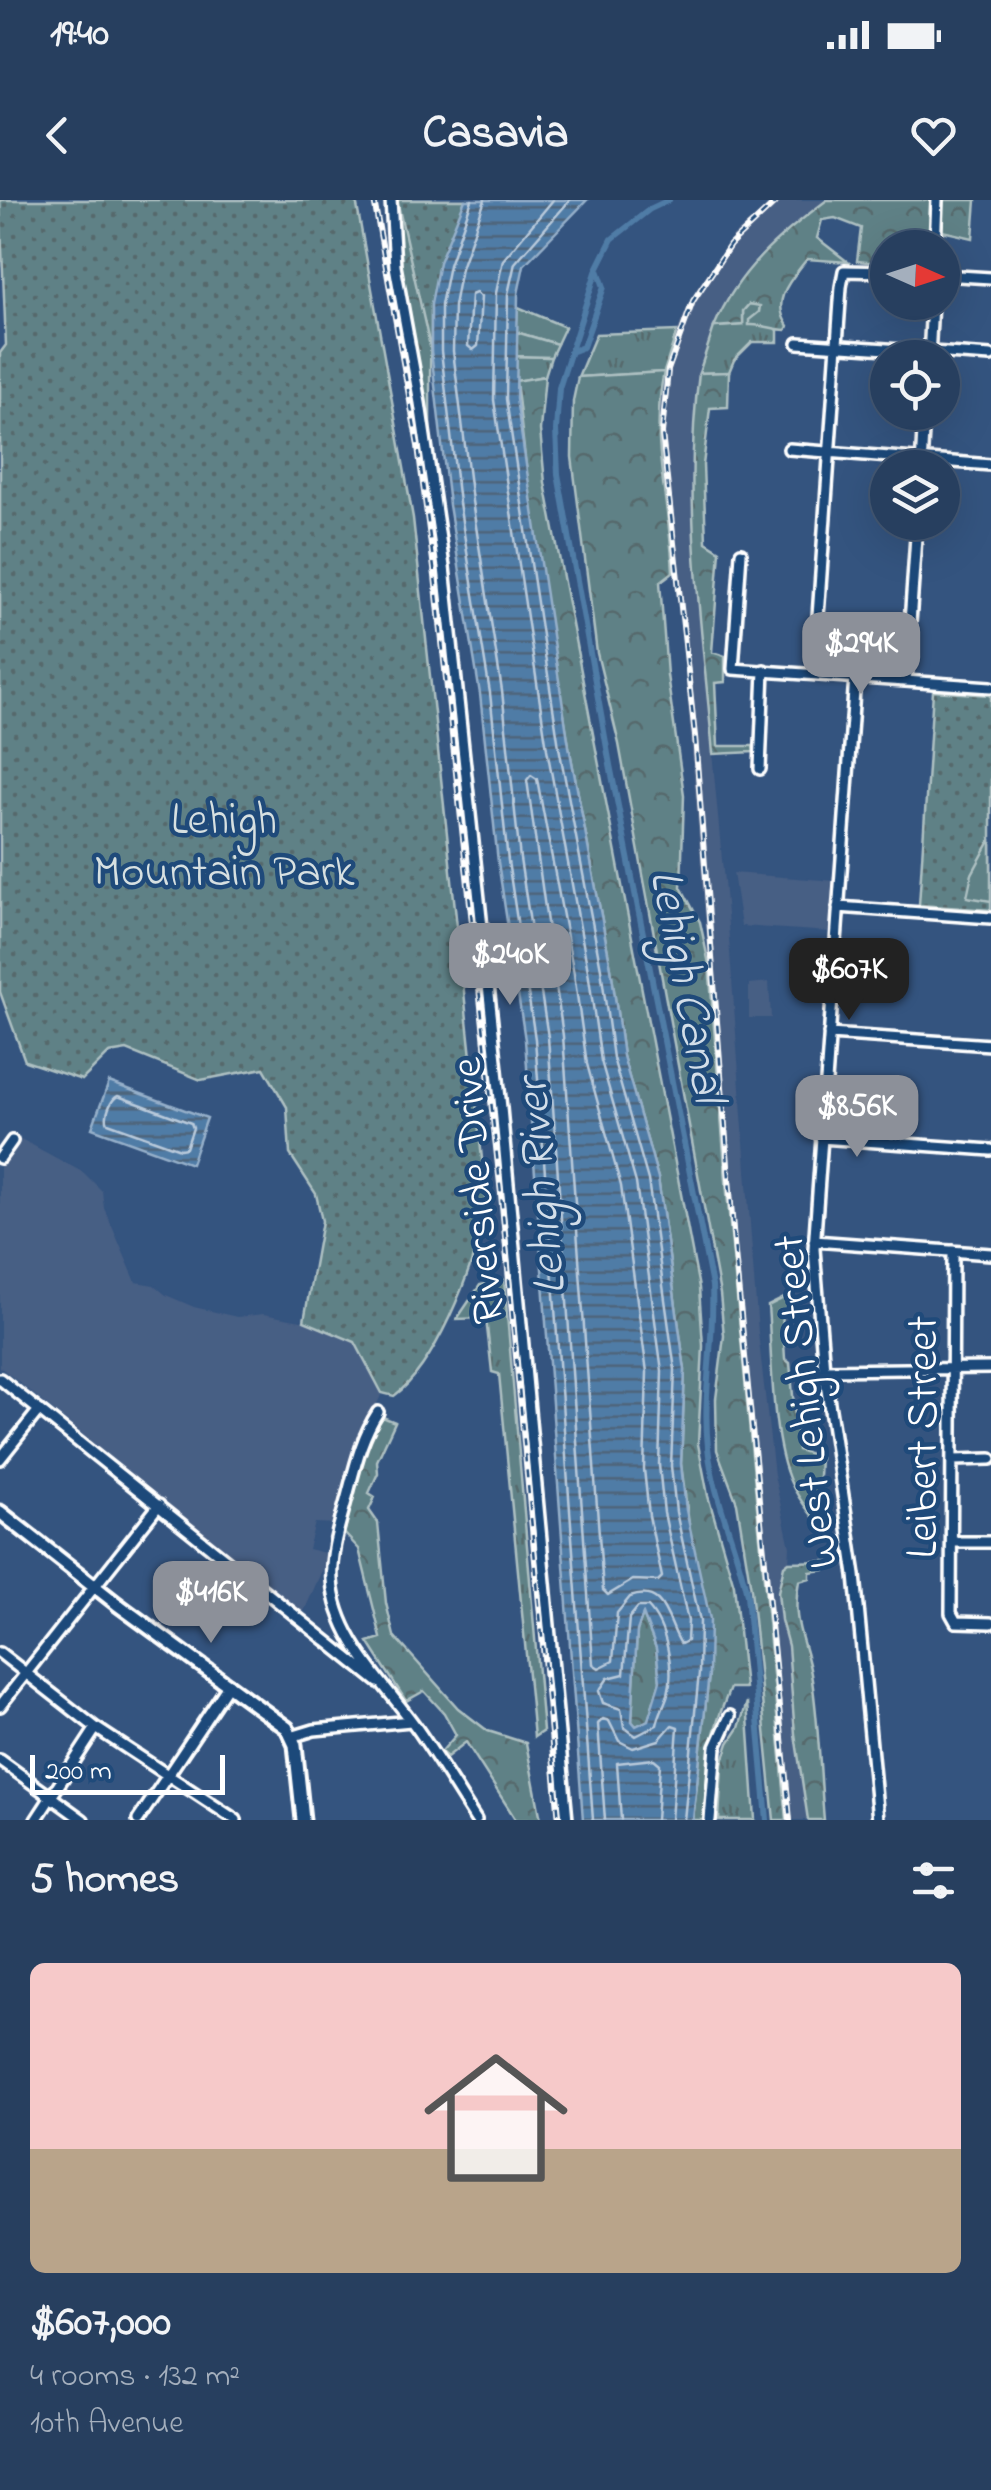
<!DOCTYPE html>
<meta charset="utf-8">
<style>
:root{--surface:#273f5f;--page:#334a68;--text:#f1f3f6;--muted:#a4afbd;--line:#435874;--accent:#8c9099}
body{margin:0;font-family:"Indie Flower",sans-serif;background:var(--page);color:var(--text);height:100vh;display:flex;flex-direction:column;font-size:38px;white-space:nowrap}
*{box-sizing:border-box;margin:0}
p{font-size:32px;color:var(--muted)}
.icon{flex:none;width:55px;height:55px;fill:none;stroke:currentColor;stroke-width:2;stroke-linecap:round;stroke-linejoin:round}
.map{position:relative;height:1620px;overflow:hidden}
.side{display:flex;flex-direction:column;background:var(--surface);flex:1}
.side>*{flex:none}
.needle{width:65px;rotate:93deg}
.tools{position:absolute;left:870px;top:30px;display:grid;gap:20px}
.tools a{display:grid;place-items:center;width:90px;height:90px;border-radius:50%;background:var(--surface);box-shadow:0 10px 40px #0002,0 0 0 2px var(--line);font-size:50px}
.scale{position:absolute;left:30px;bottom:25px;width:195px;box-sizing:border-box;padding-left:10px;border:5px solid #fff;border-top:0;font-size:28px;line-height:35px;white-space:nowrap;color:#fff;-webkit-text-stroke:8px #1f4a7a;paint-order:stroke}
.price{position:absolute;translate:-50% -85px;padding:0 22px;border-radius:20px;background:var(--accent);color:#fff;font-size:32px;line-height:65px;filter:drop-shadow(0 2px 5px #0008)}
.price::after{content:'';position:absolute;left:50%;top:60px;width:30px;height:22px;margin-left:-15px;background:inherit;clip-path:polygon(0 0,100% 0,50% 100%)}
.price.on{background:#222;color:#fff}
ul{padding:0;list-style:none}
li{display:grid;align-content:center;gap:20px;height:530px;padding:0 30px}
li span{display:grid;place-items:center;height:310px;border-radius:15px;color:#555}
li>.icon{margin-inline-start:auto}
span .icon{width:180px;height:180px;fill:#fffc;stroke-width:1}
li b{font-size:42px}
h2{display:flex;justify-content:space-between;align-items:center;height:120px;padding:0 30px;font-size:42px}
.status{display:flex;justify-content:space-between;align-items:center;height:70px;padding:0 50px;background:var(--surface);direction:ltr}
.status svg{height:28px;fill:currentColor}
header{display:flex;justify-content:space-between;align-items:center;height:130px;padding:0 30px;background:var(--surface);font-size:45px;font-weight:800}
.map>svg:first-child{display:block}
.built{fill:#475e84}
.grass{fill:url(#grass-tufts);stroke:#aec0c2;stroke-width:2.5}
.forest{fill:url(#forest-crowns);stroke:#aec0c2;stroke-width:2.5}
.park{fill:url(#park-dots);stroke:#aec0c2;stroke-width:2.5}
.pitch{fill:#5e8186;stroke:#aec0c2;stroke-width:2.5}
.water{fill:url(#water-rules);stroke:#96b0ca;stroke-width:2.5;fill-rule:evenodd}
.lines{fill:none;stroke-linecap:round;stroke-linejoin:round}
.shore{stroke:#b9cadb;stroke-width:2.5}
.canal{stroke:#507ba6;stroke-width:6}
.minor-casing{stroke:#fff;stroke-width:16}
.major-casing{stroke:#fff;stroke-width:19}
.minor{stroke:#1f4a7a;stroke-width:9}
.major{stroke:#1f4a7a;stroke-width:11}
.rail-casing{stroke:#fff;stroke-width:6}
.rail{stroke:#1f4a7a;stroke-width:2.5;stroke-dasharray:8;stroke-linecap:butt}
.labels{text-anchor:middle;stroke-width:9;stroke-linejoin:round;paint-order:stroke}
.park-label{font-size:45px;fill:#d7e0e1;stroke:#1f4a7a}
.street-label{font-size:45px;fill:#fff;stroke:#1f4a7a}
.water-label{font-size:48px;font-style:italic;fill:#d3dee9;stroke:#1f4a7a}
</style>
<div class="status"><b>19:40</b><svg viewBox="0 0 49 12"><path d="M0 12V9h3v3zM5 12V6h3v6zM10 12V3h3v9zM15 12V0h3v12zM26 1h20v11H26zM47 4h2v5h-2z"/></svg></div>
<header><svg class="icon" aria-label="back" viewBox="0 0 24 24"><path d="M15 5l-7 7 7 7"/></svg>Casavia<svg class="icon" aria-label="heart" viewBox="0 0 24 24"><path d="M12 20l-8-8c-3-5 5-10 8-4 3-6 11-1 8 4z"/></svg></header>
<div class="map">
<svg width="991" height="1620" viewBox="0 0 991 1620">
<defs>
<pattern id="grass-tufts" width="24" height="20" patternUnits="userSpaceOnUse" patternTransform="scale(2.5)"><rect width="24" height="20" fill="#5e8186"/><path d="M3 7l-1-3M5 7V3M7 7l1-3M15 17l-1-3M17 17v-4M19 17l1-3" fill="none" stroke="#56696c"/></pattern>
<pattern id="forest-crowns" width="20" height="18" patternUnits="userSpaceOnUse" patternTransform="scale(2.5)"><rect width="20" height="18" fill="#5e8186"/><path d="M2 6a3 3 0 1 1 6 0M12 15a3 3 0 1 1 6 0" fill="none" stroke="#56696c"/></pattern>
<pattern id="park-dots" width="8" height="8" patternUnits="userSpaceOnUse" patternTransform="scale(2.5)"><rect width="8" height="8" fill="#5e8186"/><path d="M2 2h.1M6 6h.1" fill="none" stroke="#56696c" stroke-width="1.8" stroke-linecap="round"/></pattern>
<pattern id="water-rules" width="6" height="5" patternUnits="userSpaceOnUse" patternTransform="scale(2.5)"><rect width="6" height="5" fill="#507ba6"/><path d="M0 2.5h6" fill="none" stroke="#4e6479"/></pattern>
</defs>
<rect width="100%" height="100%" fill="#34547f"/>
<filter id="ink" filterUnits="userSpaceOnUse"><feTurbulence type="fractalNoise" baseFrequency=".01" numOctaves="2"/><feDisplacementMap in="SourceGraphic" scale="20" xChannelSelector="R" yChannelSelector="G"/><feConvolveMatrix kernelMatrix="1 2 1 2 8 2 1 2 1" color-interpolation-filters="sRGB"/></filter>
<g filter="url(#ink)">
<!-- built -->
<path class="built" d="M775,0H827L758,56L735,85L718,116L699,173L691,244L692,276L694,356L728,725L758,1132L774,1275L790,1347L789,1362L784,1366L778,1392L781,1420L788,1446L795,1534L808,1620H787L727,993L680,406L659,264L658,220L663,177L681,121L697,88L733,36Z
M733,673L835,681L831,732L741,726Z
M769,782L771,818H749V784Z
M21,939L84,973L102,991L104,1008L136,1082L154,1085L166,1095L194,1107L237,1117L263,1114L312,1123L355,1142L382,1193L352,1258L337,1324L315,1323L308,1349L329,1354L303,1414L0,1167V967Z"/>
<!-- grass -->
<path class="grass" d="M749,104L760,105L759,112L767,124L778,130V142H752L734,160L729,172L699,173L714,127L743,125V111Z
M518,107L565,127L557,144L516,132Z
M677,131L664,172L578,177L596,134Z
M516,156L551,157L545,176L516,181Z
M504,1080L543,1531L534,1537L499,1174L492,1172L486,1118L457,1119L480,1085Z
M784,1098L790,1106L782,1111L785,1159L790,1163L798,1250L820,1257L819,1277L833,1340C818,1323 801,1304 791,1283C771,1240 772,1155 768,1106Z
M747,1502L755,1620H719L722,1564L729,1543L739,1528Z"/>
<!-- forest -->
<path class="forest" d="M395,0H465C423,59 431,159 430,228L394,35Z
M827,0H936L932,47L888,48L887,64L857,61L861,28L835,18L822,20L817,38L848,62L807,59C791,80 770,100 788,126L786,130C773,130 764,124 749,125V120L759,112L760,106L749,104L743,111V125L714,127C738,70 779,36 827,0Z
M942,0H976L973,38L942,31Z
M516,132L557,144L551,157L516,156Z
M664,172C649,240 670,305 673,372L660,382L667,475L684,595L681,687L700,722L709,764L727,993L787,1620H774L751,1389L737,1303L717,1250L716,1199L724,1136L720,1094L619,544L597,453L572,257L573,201L578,177Z
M729,172L728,207L710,208L703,265L706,342L720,351L712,452L725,456V482L715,483L718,546H753L754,552L713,554C702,427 682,301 699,173Z
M545,176L540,230L545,283L699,1088L703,1146L698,1244L708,1296L734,1385L745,1488H730C722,1508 714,1528 711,1549C708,1573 710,1596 703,1620H693L709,1474L681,1264L685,1170L658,978L623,856L611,768L569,546L532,317L516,181Z
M380,1216L395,1222L377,1261L378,1273L369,1293L375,1297L369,1310L378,1323L386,1403L394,1436L458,1508L488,1531L526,1543L541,1620H516L466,1542L447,1557L441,1552L456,1535L444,1513L424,1491L406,1501L368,1442L381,1438L359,1349L344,1333L367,1245Z
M827,1361L825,1370L810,1372V1378L799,1381C790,1424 807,1442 812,1480C819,1526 820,1574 824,1620H808L795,1534L788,1446L781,1420L778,1392L784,1366L789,1362Z
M643,1414L656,1448L660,1481L648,1521L636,1526L632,1522L637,1431Z"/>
<!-- park -->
<path class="park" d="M0,0H356L413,318L489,1024L482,1025C470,1075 436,1165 394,1196L382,1193L355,1142L304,1121L322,1021L316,994L290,954L287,907L264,868L201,880L127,850L109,853L82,880L25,861L0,792V153L6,145Z
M397,0H465L431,104V151Z
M933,491L991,495V710L919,705Z"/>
<!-- pitch -->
<path class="pitch" d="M991,639V701L967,697L972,674Z"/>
<!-- water -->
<path class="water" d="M465,0H587L524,65L518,94L516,199L569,546L611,768L623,856L658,978L685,1170L681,1264L686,1310L710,1419L709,1474L693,1620H583L525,840L498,662L480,494L449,305L431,151V104L439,62ZM643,1414L656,1448L660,1481L648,1520L636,1526L632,1521L637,1431Z
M109,882L207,918L191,964L92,928Z"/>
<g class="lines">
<!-- shore -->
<path class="shore" d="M472,0L449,65L441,105V151L459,303L490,493L508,661L535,839L593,1620
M485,0L461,68L454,106L453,151L472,301L502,491L520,659L548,837L593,1464L599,1468L613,1461L617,1413L630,1397C666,1384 667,1423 681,1444L687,1441L688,1421L664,1313L659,1265L662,1171L636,983L601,861L588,771L547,549L494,200L496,93L503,60L553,0
M570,0L515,63L508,94L506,199L559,547L601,769L613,858L648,980L675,1170L671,1266L676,1312L700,1421L699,1473L684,1620
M476,93L481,97L478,146L473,150L468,146L471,95Z
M531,575L537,579L574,774L587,864L621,986L647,1172L644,1269L649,1316L662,1377L658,1381L633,1380L608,1395L603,1390L563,836L527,580Z
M118,896L191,923L193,928L186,948L180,949L108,923C104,916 111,899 118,896Z
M638,1407H648C666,1426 675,1468 668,1494C665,1504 659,1514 657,1525L636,1536L624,1527L621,1509L603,1503L599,1491L608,1478L624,1474L629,1418Z
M605,1620L598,1524L603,1519L609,1521L619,1541L633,1548L659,1540L672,1525L678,1527L671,1620
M621,1620L617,1563L654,1559L660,1564L656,1620"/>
<!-- canal -->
<path class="canal" d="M669,0L650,9L612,39L597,69L559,188L556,230L558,274L610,565L712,1086C715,1140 702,1193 708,1247C713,1298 737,1345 747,1395L767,1620
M570,152L583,147L604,87L598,70"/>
<defs>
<path id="minor" d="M391,0L395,66L420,203L444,367L501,908L567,1620
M935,48L937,0
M942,75L991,78
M798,143L991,156
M929,158L932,102
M789,249L991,265
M921,268L924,212
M741,353L733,469L991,487
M814,474L841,87L844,71L888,72
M855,477L814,1049L824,1170L855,1375L878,1620
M906,481L917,322
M760,569L764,470
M838,707L991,718
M829,834L991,845
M821,938L991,950
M0,958L12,941
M814,1041L991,1054
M953,1051L951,1413L956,1422L991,1423
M824,1170L991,1168
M0,1179L378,1482
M378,1212C361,1238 355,1267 347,1297C340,1324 330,1352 332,1380C336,1440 386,1484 418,1530C438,1559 457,1590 476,1620
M0,1259L39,1210
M953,1260L991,1259
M952,1342H991
M0,1453L96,1528L236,1620
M0,1506L159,1305
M291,1537L314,1530L411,1521
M0,1560L83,1620
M36,1620L96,1528
M138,1620L229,1484
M710,1620L716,1547L730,1516"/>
<path id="major" d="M0,1312L117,1404L287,1528L295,1545L303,1620"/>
</defs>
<!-- minor casing -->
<use href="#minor" class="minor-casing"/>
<!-- major casing -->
<use href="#major" class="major-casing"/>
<!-- minor -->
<use href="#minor" class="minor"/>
<!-- major -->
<use href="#major" class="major"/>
<defs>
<path id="rail" d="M374,0L418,246L435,376L501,994L559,1620
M778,0L730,45L693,101L668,170L662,233L695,536L734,1043L790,1620"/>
</defs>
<!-- rail casing -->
<use href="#rail" class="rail-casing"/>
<!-- rail -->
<use href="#rail" class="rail"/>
</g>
</g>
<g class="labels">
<!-- park labels -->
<g class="park-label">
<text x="224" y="633">Lehigh<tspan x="224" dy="52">Mountain Park</tspan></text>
</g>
<!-- street labels -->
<g class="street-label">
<text transform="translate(475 991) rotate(-95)" y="16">Riverside Drive</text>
<text transform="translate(803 1202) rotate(-96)" y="16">West Lehigh Street</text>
<text transform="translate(920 1237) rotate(-90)" y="16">Leibert Street</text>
</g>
<!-- water labels -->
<g class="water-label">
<text transform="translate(690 785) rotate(79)" y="17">Lehigh Canal</text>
<text transform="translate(538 987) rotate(-95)" y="17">Lehigh River</text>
</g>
</g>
</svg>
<div class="tools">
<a><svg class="needle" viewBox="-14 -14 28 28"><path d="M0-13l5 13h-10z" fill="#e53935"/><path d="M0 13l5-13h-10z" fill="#a4afbd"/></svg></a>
<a><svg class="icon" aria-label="locate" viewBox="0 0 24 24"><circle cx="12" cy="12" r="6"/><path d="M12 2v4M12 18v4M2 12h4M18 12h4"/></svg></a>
<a><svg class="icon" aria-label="layers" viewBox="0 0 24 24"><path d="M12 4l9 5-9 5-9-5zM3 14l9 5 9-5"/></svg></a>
</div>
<div class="scale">200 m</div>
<b class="price" style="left:861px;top:497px">$294K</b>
<b class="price" style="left:510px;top:808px">$240K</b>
<b class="price on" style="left:849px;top:823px">$607K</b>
<b class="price" style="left:857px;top:960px">$856K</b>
<b class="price" style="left:211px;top:1446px">$416K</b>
</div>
<section class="side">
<h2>5 homes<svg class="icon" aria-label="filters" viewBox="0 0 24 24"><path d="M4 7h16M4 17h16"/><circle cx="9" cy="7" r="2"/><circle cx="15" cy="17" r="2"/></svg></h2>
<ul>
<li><span style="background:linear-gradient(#f6c9c9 60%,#b9a48a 0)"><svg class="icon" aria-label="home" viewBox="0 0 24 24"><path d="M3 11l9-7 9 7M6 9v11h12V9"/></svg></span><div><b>$607,000</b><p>4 rooms · 132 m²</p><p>10th Avenue</p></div></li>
</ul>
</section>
